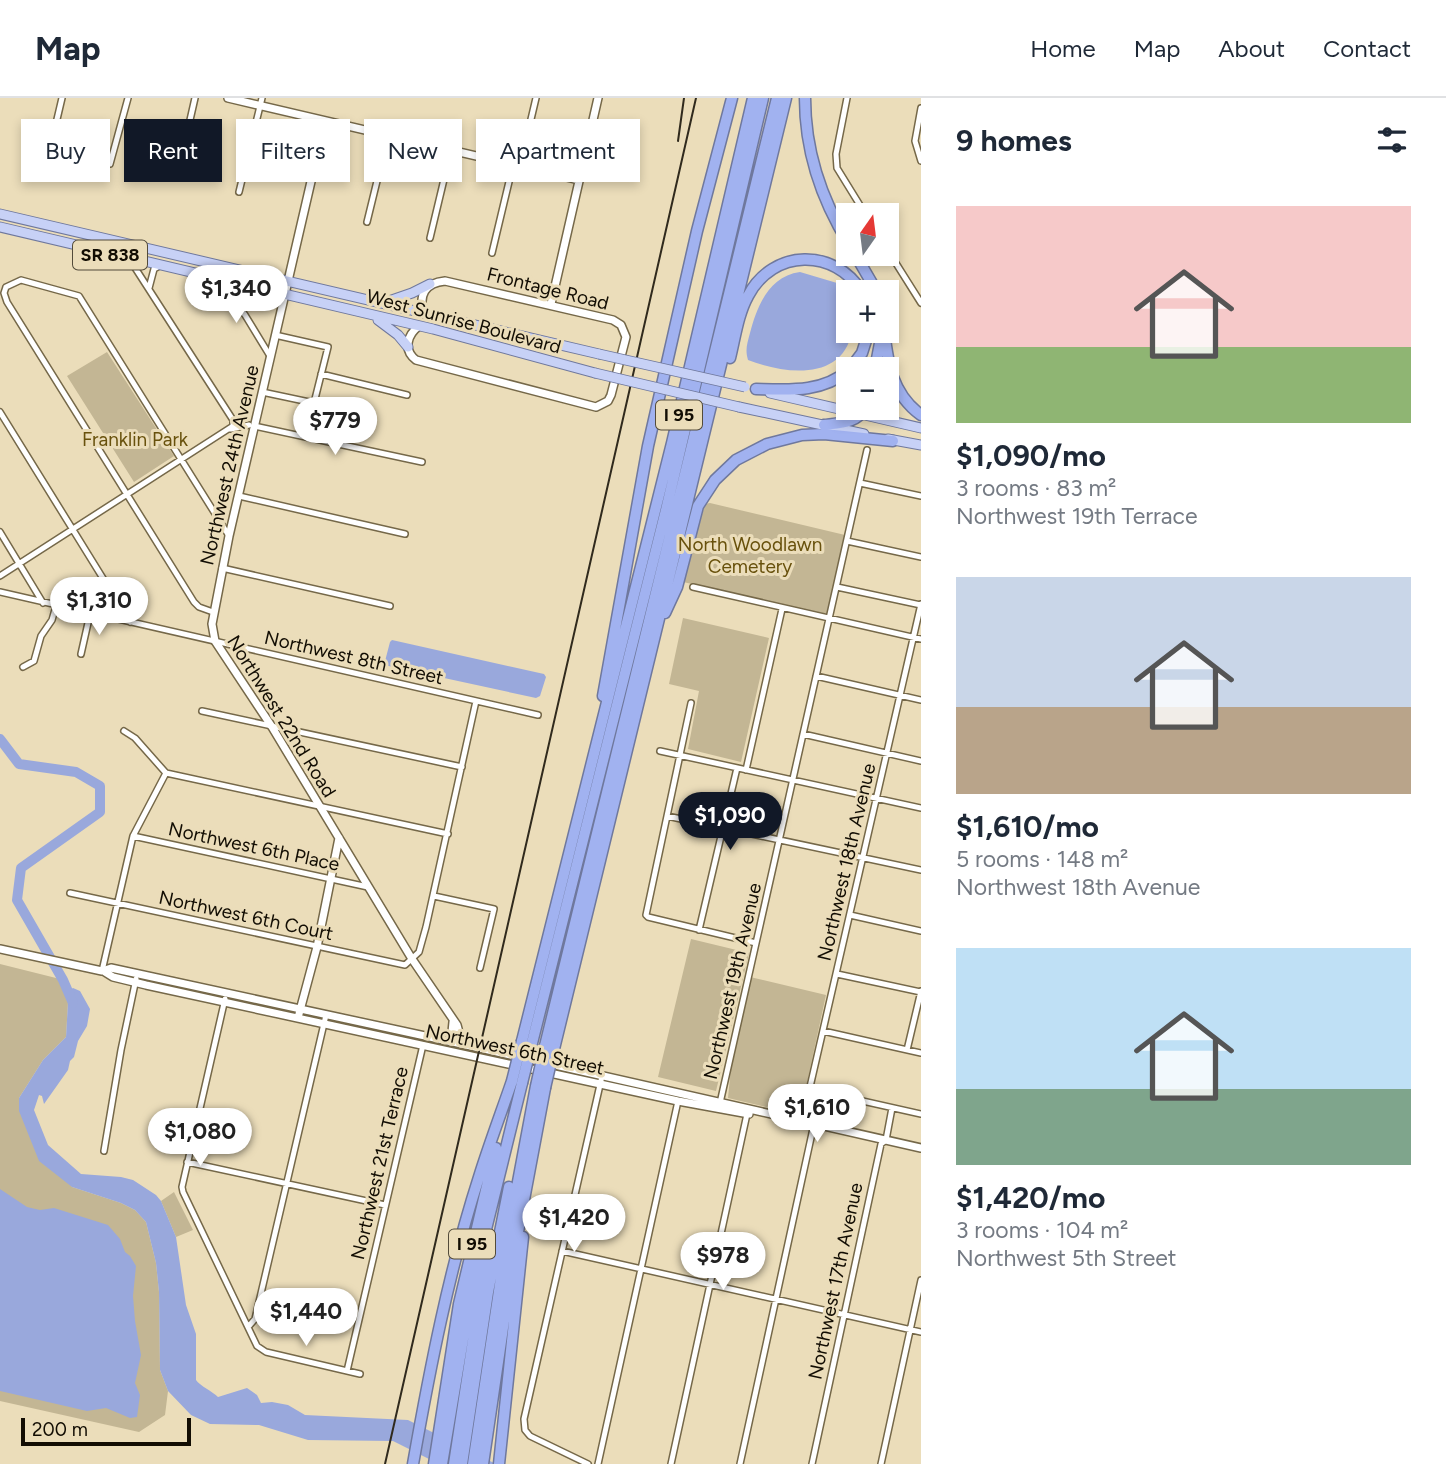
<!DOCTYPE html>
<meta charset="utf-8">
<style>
:root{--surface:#fff;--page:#f6f6f7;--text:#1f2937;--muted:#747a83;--line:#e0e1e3;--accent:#111827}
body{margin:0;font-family:Figtree,sans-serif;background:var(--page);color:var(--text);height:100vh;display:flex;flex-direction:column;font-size:26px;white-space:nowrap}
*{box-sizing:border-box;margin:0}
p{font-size:23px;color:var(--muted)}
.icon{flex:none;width:38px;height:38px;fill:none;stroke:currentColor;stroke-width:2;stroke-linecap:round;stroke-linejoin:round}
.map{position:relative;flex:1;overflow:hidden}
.side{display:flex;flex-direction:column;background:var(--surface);width:525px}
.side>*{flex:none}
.banner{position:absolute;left:21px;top:21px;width:665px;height:63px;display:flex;gap:14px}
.needle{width:46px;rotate:14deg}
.controls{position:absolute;left:836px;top:105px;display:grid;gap:14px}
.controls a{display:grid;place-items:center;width:63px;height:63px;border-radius:0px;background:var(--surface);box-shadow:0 4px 10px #0003;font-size:35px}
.scale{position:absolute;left:21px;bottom:18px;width:170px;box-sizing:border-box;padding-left:7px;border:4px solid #120d03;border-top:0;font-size:19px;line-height:24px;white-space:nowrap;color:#120d03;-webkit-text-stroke:5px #ebddba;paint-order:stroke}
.price{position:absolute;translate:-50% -60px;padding:0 16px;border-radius:24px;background:#fff;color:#222;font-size:23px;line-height:46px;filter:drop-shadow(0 2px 4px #0008)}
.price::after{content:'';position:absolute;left:50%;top:42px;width:21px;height:16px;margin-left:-10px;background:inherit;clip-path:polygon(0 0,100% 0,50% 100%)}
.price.current{background:var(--accent);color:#fff}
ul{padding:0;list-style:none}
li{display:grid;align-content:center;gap:14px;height:371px;padding:0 35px}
li span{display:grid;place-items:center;height:217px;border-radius:0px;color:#555}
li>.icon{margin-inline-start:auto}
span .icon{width:126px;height:126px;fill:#fffc;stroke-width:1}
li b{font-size:30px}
h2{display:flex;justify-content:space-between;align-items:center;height:84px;padding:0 35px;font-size:30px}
.pill{padding:0 24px;border-radius:0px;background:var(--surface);box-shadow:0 4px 10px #0003;font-size:24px;line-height:63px}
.pill.current{background:var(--accent);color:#fff}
header{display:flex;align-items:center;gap:42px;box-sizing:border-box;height:98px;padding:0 35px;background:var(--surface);border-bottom:2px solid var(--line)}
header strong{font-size:33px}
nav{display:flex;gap:38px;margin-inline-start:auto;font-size:24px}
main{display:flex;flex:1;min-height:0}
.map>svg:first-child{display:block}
.green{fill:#c3b694}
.water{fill:#99a8dc}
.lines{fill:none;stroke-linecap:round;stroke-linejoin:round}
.river{stroke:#99a8dc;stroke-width:10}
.minor-casing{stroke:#756849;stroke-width:8}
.tertiary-casing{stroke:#756849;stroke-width:10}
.primary-casing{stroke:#6f789d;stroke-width:11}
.motorway-casing{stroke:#6f789d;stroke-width:13}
.minor{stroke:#fff;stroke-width:5}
.tertiary{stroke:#fff;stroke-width:7}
.primary{stroke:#c7d1f6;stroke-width:9}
.motorway{stroke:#a1b2f0;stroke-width:10}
.rail{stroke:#302a1d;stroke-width:2}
.primary-bridge-casing{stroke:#6f789d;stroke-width:11;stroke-linecap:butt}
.motorway-bridge-casing{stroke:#6f789d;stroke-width:13;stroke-linecap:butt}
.primary-bridge{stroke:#c7d1f6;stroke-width:9}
.motorway-bridge{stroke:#a1b2f0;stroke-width:10}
.labels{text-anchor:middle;stroke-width:6;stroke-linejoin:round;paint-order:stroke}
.shield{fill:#ebddba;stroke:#534b3a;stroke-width:2}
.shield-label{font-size:18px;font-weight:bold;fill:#120d03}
.street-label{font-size:19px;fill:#120d03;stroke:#ebddba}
.park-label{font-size:19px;fill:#68510c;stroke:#ebddba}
</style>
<header>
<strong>Map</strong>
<nav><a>Home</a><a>Map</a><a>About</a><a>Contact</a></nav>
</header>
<main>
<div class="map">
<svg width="921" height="1366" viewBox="0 0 921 1366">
<rect width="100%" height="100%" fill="#ebddba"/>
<!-- green -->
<path class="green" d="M107,254L174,358L134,384L67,278Z
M710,405L845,437L827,516L683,484L705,406Z
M683,520L769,540L741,664L688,651L699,593L669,586Z
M691,841L749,855L716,993L658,979Z
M0,866L60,881L68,904L66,939L43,962L19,1000L72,1089L121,1105L135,1112L146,1124L156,1165L159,1194L160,1272L168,1293L165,1317L139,1334L0,1303Z
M750,879L826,897L800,1017L728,1000L732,958Z
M174,1094L193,1132L176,1139L161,1103Z"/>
<!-- water -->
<path class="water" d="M800,174L837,185L849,198V233H852C843,284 784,276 748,262C745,252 747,246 750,235C757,208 769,178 800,174Z
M392,542L544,576L546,579L540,598L536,600L384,567L390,544Z
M73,890L80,893L90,911L87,928L78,943L74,959L70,963L68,972L44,1006L42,998L39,997L34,1012L48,1047L81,1076L121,1079L133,1082L156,1097L161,1103L176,1139L186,1207L196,1236V1282C200,1288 212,1293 218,1299L247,1290L257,1297L261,1305L272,1304L288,1307L305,1317L408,1322L496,1366H439L393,1343L308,1342L259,1327L210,1326L191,1317L168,1293L160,1272L159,1194L156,1165L146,1124L135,1112L121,1105L72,1089L39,1063L19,1013V1000L43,962L66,939L68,904L65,895Z
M0,1091L27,1109L40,1112L54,1110L108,1127L120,1141L125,1154L130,1158L136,1168L133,1198L135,1223L141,1257L135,1285L140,1297L137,1319L130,1320L106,1310L87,1313L0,1293Z"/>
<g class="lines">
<!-- river -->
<path class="river" d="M0,641L19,666L76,674L100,688V714L21,770L17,802L63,882L73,905"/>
<defs>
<path id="minor" d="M847,0L836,56L837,70L866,117
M921,10L915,43L921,63
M50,51L62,0
M110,66L128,0
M520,68L536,0
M177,79L195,0
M239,94L262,0
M367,124L388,38
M430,140L451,52
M887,151L921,205
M492,155L513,67
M220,182L245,217L270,258
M6,189L4,195L7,204L194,504L199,509L213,514
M6,189L21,182L79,198L229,438
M149,190L154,171L159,168
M321,276L407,297
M262,294L314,305L328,249L275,237
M0,314L130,524
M254,328L422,364
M231,331L249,327
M860,385L921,398
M239,398L405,436
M0,434L43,505
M847,443L921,459
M222,470L390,508
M0,478L233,328V322L130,162
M693,489L921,541
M837,489L921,507
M0,494L538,617
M81,556L90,516
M23,569L34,563L41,538L52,522L56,508
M816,578L921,602
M691,605L646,817L648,819L756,845
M202,613L462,669
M124,633L135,640L166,675L448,736
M803,636L921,663
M660,653L921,710
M746,672L782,511
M667,718L921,772
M133,738L368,789
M70,795L405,867L419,854L426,829L476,603
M434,798L494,811L480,870
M850,817L921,833
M699,832L737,670
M102,873L133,738L166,675
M837,876L921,894
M225,901L182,1089L183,1094L257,1248L266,1254L360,1276
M823,933L921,955
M907,952L921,893
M809,991L921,1016
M720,1005L867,352
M801,1028L921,506
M104,1053L121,952L136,881
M187,1064L385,1107
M562,1153L921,1234
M248,1229L255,1221L326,917
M347,1273L423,947
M588,1366L530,1338L525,1332L524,1321L602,978
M598,1366L678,1003
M671,1366L747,1016
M740,1366L814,1026
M812,1366L881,1046L886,1042L892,1010
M881,1366L921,1182"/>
<path id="tertiary" d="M228,0L579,82
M325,23L229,438L212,526L215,543L272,629L412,861L457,927L462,946
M551,206L598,0
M419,228C407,237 403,252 416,262L596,309L608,303L611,297L626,239L621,227L613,222L445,183C425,185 418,197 424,216
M0,851L102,873L111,870L462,946L921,1050
M105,874L113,879L146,887L678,1003L749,1016
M299,916L317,849L339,740
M451,944L453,924"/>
<path id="primary" d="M0,116L599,256
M0,129L433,231L595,275
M383,205L412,195L430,186
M378,222L398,237L408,249
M770,295L921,330
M739,309L864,336
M888,341L921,347"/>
<path id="motorway" d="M805,0C805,53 821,101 849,146
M855,156L877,194
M884,233C888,266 892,296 921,317
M730,260C735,240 738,216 748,198C773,150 835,150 862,194
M850,271L862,255L869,233
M875,271L881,240
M756,291C789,292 822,295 849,272
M824,327C840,325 857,325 866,310
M665,515L677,489L698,408L715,382L736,362L767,346L802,337L824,336L893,343
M603,598L648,348L697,133L732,0
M522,943L672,345L753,0
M532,945L666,412L763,0
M545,948L777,0
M554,951L786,0
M413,1366C430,1270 449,1172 479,1079C489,1047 501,1015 512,983
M434,1366L459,1206L496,1050
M442,1366L472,1188L522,985
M454,1366L488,1145
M462,1366L488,1194L509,1089
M473,1366L505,1153L536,988
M483,1366L514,1155L545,990
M499,1366L523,1139"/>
</defs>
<!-- minor casing -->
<use href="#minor" class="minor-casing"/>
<!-- tertiary casing -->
<use href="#tertiary" class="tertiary-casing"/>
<!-- primary casing -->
<use href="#primary" class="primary-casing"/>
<!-- motorway casing -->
<use href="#motorway" class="motorway-casing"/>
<!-- minor -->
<use href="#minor" class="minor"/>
<!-- tertiary -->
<use href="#tertiary" class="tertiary"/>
<!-- primary -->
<use href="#primary" class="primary"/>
<!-- motorway -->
<use href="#motorway" class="motorway"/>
<!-- rail -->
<path class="rail" d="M678,43L684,0
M385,1366C490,911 591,455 696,0"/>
<defs>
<path id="primary-bridge" d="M599,256L745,289
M595,275L739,309"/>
<path id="motorway-bridge" d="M512,983L522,943
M522,985L532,945
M536,988L545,948
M545,990L554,951"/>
</defs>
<!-- primary-bridge casing -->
<use href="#primary-bridge" class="primary-bridge-casing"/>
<!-- motorway-bridge casing -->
<use href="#motorway-bridge" class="motorway-bridge-casing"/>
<!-- primary-bridge -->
<use href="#primary-bridge" class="primary-bridge"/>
<!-- motorway-bridge -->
<use href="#motorway-bridge" class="motorway-bridge"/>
</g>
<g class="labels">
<!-- shield labels -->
<g class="shield">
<rect x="73" y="142.5" width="74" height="29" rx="5"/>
<rect x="656" y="302.5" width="46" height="29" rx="5"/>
<rect x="449" y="1131.5" width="46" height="29" rx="5"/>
</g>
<g class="shield-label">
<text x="110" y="163">SR 838</text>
<text x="679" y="323">I 95</text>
<text x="472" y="1152">I 95</text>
</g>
<!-- street labels -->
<g class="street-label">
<text transform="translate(548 190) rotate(14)" y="7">Frontage Road</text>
<text transform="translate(464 223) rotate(15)" y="7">West Sunrise Boulevard</text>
<text transform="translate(229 367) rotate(-77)" y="7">Northwest 24th Avenue</text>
<text transform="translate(354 559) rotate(13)" y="7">Northwest 8th Street</text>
<text transform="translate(282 618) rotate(58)" y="7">Northwest 22nd Road</text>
<text transform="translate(254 748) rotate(12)" y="7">Northwest 6th Place</text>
<text transform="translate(846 764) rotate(-77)" y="7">Northwest 18th Avenue</text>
<text transform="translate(246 817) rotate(12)" y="7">Northwest 6th Court</text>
<text transform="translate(732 883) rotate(-77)" y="7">Northwest 19th Avenue</text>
<text transform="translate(515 951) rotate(12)" y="7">Northwest 6th Street</text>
<text transform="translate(379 1065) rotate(-77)" y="7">Northwest 21st Terrace</text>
<text transform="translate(835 1183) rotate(-78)" y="7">Northwest 17th Avenue</text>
</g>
<!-- park labels -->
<g class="park-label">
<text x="135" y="348">Franklin Park</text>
<text x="750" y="453">North Woodlawn<tspan x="750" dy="22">Cemetery</tspan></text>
</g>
</g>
</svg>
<div class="controls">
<a><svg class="needle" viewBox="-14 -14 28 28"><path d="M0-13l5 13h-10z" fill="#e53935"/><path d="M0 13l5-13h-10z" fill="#747a83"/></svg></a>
<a>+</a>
<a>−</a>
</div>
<div class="scale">200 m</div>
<b class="price" style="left:236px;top:227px">$1,340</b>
<b class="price" style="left:335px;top:359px">$779</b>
<b class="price" style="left:99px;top:539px">$1,310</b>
<b class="price current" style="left:730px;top:754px">$1,090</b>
<b class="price" style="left:817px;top:1046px">$1,610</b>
<b class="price" style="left:200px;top:1070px">$1,080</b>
<b class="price" style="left:574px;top:1156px">$1,420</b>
<b class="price" style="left:723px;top:1194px">$978</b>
<b class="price" style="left:306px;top:1250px">$1,440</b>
<div class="banner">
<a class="pill">Buy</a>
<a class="pill current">Rent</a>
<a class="pill">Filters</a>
<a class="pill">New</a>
<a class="pill">Apartment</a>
</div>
</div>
<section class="side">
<h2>9 homes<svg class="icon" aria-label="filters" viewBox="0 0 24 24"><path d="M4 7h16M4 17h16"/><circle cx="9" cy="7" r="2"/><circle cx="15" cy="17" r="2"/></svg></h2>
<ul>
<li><span style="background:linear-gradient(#f6c9c9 65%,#8fb573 0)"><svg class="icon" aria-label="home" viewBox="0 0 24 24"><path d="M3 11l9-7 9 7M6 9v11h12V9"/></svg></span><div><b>$1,090/mo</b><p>3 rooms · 83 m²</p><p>Northwest 19th Terrace</p></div></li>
<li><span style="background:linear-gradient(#c9d6e8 60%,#b9a48a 0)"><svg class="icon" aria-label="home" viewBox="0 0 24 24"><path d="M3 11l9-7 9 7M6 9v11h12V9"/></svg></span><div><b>$1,610/mo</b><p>5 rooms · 148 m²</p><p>Northwest 18th Avenue</p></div></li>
<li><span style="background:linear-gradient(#bfe0f5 65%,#7fa58c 0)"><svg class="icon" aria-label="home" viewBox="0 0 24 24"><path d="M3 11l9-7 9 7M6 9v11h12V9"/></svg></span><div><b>$1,420/mo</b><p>3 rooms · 104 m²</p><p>Northwest 5th Street</p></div></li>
</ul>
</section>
</main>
